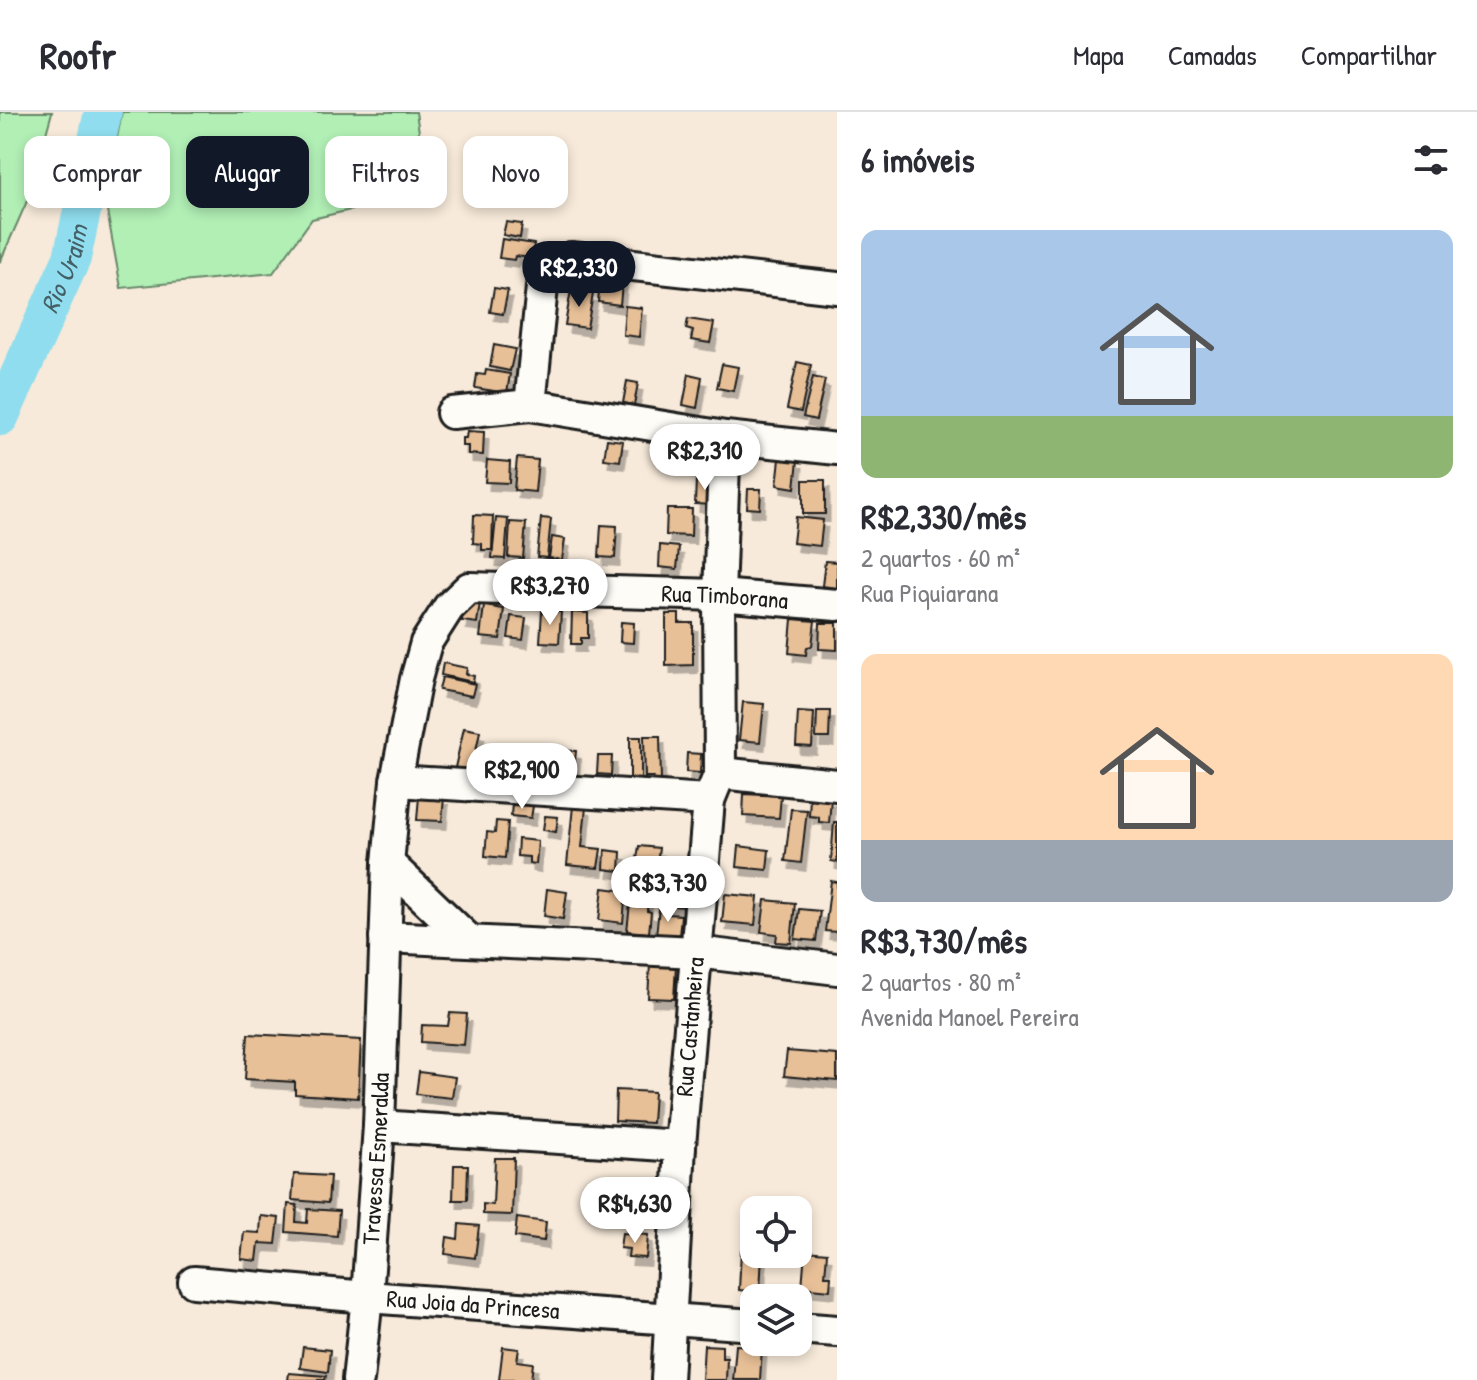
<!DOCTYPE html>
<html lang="pt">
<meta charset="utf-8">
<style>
:root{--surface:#fff;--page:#f7f7f7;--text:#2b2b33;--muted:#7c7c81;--line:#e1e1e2;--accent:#111827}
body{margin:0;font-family:"Patrick Hand",sans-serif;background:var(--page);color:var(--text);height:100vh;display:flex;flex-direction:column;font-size:30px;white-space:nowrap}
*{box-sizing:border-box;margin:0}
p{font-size:26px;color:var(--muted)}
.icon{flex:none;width:44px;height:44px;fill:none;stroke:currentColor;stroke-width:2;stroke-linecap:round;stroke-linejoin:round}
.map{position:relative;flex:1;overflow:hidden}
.details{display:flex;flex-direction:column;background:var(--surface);width:640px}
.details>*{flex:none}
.guide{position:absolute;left:24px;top:24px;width:692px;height:72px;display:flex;gap:16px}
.fabs{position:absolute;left:740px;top:1084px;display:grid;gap:16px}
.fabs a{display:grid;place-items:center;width:72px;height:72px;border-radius:16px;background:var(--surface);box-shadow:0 4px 12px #0003;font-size:40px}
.price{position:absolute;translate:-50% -68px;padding:0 18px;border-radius:28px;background:#fff;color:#222;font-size:26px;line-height:52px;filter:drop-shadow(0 2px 4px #0008)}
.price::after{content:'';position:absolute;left:50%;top:48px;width:24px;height:18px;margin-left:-12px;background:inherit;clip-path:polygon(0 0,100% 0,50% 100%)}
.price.active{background:var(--accent);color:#fff}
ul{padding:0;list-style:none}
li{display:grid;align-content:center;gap:16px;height:424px;padding:0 24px}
li span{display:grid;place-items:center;height:248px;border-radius:16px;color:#555}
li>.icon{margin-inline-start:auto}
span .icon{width:144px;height:144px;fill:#fffc;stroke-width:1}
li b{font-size:34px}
h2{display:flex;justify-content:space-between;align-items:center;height:96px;padding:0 24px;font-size:34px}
.pill{padding:0 28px;border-radius:16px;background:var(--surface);box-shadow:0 4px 12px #0003;font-size:28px;line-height:72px}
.pill.active{background:var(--accent);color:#fff}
header{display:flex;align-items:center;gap:48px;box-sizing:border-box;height:112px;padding:0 40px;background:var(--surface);border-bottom:2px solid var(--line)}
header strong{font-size:38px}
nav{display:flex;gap:44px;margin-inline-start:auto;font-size:28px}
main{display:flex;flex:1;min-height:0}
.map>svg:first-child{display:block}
.green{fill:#b1efb5;stroke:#668668;stroke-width:2}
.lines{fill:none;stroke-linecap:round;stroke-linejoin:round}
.river{stroke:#8fddee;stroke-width:38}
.building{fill:#e8c098;stroke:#1c1c1c;stroke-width:2;filter:url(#shadow)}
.minor-casing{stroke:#1c1c1c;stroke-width:36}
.minor{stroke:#fdfcf7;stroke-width:30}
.labels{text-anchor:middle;stroke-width:6;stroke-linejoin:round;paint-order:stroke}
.street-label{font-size:24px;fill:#1c1c1c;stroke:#fdfcf7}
.water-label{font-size:26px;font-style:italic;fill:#446066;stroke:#fdfcf7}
</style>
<header>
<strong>Roofr</strong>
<nav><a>Mapa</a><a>Camadas</a><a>Compartilhar</a></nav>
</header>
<main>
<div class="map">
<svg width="837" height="1268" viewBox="0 0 837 1268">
<defs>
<filter id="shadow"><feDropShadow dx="4.5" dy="8" stdDeviation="0" flood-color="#0004"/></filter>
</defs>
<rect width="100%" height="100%" fill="#f7eada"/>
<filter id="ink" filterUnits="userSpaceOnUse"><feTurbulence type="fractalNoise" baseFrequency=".0125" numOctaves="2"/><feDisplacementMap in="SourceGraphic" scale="16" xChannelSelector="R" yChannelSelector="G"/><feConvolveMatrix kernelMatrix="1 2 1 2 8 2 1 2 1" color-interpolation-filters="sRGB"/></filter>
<g filter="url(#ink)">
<!-- green -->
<path class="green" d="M0,0H52L28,87L0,150Z
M122,0H416L428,80L312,107L273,161L121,176L105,88Z"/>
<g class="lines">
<!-- river -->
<path class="river" id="s1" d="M0,305L72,146L103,0"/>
</g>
<!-- building -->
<path class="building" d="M506,110L522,112L520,126L503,123Z
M502,127L534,132L532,146L515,144L514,148L499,146Z
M601,159L623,161L620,193L598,190Z
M494,176L508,178L503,202L490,200Z
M571,178L593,182L587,216L565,213Z
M625,194L642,196L639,225L623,223Z
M688,207L714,211L710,231L691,228L693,219L686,217Z
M494,233L515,237L510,259L490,255Z
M797,250L811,253L801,300L787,297Z
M722,252L738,255L733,279L717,276Z
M486,258L510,262L507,281L475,276L477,262L485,263Z
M689,262L702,265L697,296L683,293Z
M813,265L825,268L816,308L803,305Z
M627,269L638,271L634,293L623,291Z
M467,319L484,320L483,343L468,342V334H462V326H466Z
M607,327L623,329L620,349L604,347Z
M517,346L538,348L535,380L514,378Z
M780,347L798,348L795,376L777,373Z
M487,348L510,350L509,371L485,370Z
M696,367H715L714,393L695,392Z
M803,368H825V402H803Z
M748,377H761L760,397L747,396Z
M667,397H692L691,424L666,423Z
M474,403L493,404L492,438H482V432L473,431Z
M796,405L823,408L820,434L793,431Z
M496,406L508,407L505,447L492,446Z
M541,406L551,407L547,446L537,445Z
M510,410L526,411L523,446L508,445Z
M601,413L617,414L615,446L599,445Z
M552,425L565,427L562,448L549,446Z
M660,433L679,435L677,457L659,455Z
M825,449L837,450V476L822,474Z
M464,489L480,491L477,511L462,509Z
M484,494L504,497L500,527L480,525Z
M542,499L561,500L559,531L540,530Z
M572,500L588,501V526H581V532H571Z
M666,502H679V511H693V553L666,554Z
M511,504L526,506L523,528L508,526Z
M792,507L815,509L812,534L807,535L806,543L789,541Z
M621,510L634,511L633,531L620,530Z
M820,511H837V538L819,537Z
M443,551L467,556L466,562L474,564L473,570L441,563Z
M442,565L475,572L472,584L439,578Z
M743,590L764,592L760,630L739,628Z
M817,599H830L829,626H816Z
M798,600L814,601L812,635L796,634Z
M464,616L480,619L471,664L454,660Z
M644,624H660L661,670H653V665H645Z
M630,625H641V669H630Z
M508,632H539V658L520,657V649L508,648Z
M554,638L576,639L573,668L552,667Z
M687,641L701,642L700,661L686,660Z
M598,644H612L611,663L597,662Z
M744,682L781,684L779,706L743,704Z
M419,684L444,685L442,709L417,708Z
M810,685L831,686L829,711L819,710V705L809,704Z
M512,691L533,694L531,706L511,704Z
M573,694L586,695L582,735L601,737L598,756L567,753Z
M791,697L807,698L801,751L785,749Z
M545,704L558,705L556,720L543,718Z
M496,709L508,710L505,746L485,744L487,720L495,721Z
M834,710H837V750L831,749Z
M518,727L538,729L536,752L529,751V745L517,744Z
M639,734L659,736L656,762L643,761L644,754L636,753Z
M739,734L769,738L767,758L737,755Z
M605,738L621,740L620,759L604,757Z
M672,752L692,755L690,765L670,762Z
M663,766L689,769L686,795L660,793Z
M831,769L837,770V820L825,819Z
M603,776L626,779L623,811L599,808Z
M547,777L567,780L563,807L544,804Z
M725,782L758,785L755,813L722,810Z
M631,783L648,785L647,799L651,800L649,821L627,819Z
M765,788L795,791L791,831L776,830L777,822L761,820Z
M659,797L669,798L668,802L681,803L679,824L656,822Z
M799,797L820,799L816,829L795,827Z
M650,852L676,853L674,887L648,886Z
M450,901L467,902L464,933L421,930L422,913L448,914Z
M248,922L361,928L358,986L295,982V970L245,967Z
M787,939L837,943V969L784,964Z
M419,960L455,965L452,986L416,982Z
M616,978L654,980L652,1011L615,1009Z
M495,1046H514L512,1103L483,1102V1092L493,1093Z
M454,1053H468L467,1088H453Z
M294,1062L330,1064L328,1091L292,1088Z
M621,1085L654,1088L652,1108L637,1107V1099L620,1097Z
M288,1092L297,1093L296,1110L307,1111L308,1097L339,1099L337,1124L286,1120Z
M261,1104L279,1106L276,1132L259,1131L257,1149L241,1147L244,1120L260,1121Z
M517,1106L546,1110L544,1129L515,1125Z
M459,1112L479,1114L475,1146L445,1142L447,1125L458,1127Z
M622,1121L648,1123L646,1146L628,1145L629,1137L620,1136Z
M741,1138H754V1142H762L760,1180L739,1178Z
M805,1139L827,1141L825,1164H831L830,1178L802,1175Z
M704,1233L722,1234V1246H727L726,1268H702Z
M736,1233L762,1235L760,1268H733Z
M303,1235L330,1238L328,1260L300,1256Z
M503,1235L519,1237L517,1249L533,1251L531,1268H499Z
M289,1261L326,1264L325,1268H288Z"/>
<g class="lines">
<defs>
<g id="minor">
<path d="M530,293L542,175C547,161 557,152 571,146L837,176"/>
<path d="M452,301L530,293L725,325L837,337"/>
<path d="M720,661L837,673"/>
<path d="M396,669L709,688"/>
<path d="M388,751L470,829"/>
<path d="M385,825L696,840L837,857"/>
<path d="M379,1014L680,1034"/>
<path id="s2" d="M194,1170L367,1185L754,1213"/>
<path d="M798,1216L837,1219"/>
<path id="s3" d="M358,1268L367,1185L379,1014L388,751L396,669L416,567L426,531L449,495L469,476L719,483L837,493"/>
<path id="s4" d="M667,1268L680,1034L709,688L720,661L719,483L725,325"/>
</g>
</defs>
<!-- minor casing -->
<use href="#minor" class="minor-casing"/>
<!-- minor -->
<use href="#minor" class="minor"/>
</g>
</g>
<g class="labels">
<!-- street labels -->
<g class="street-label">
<text dy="8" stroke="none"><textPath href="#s3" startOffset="1068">Rua Timborana</textPath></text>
<text dy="8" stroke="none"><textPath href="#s4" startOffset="354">Rua Castanheira</textPath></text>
<text dy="8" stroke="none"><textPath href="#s3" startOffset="222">Travessa Esmeralda</textPath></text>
<text dy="8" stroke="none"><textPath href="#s2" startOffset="280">Rua Joia da Princesa</textPath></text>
</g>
<!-- water labels -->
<g class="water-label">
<text dy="9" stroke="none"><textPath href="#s1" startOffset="162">Rio Uraim</textPath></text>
</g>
</g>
</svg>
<div class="fabs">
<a><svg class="icon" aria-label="locate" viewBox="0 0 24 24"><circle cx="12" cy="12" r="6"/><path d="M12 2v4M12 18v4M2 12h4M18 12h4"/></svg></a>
<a><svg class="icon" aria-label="layers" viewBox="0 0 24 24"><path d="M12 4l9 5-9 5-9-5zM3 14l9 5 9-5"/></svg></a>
</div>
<b class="price active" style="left:579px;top:197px">R$2,330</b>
<b class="price" style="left:705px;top:380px">R$2,310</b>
<b class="price" style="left:550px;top:515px">R$3,270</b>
<b class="price" style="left:522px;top:699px">R$2,900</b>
<b class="price" style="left:668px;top:812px">R$3,730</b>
<b class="price" style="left:635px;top:1133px">R$4,630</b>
<div class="guide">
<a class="pill">Comprar</a>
<a class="pill active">Alugar</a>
<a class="pill">Filtros</a>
<a class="pill">Novo</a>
</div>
</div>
<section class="details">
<h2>6 imóveis<svg class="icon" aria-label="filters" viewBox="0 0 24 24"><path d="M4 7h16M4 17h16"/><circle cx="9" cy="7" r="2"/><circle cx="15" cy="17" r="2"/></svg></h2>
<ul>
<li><span style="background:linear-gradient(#a9c7e8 75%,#8fb573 0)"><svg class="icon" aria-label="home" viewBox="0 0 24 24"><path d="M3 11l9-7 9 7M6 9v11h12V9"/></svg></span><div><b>R$2,330/mês</b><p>2 quartos · 60 m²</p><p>Rua Piquiarana</p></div></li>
<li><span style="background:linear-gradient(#ffd9b3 75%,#9aa5b1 0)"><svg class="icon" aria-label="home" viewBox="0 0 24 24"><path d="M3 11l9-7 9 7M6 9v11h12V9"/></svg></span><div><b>R$3,730/mês</b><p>2 quartos · 80 m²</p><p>Avenida Manoel Pereira</p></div></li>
</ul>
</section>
</main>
